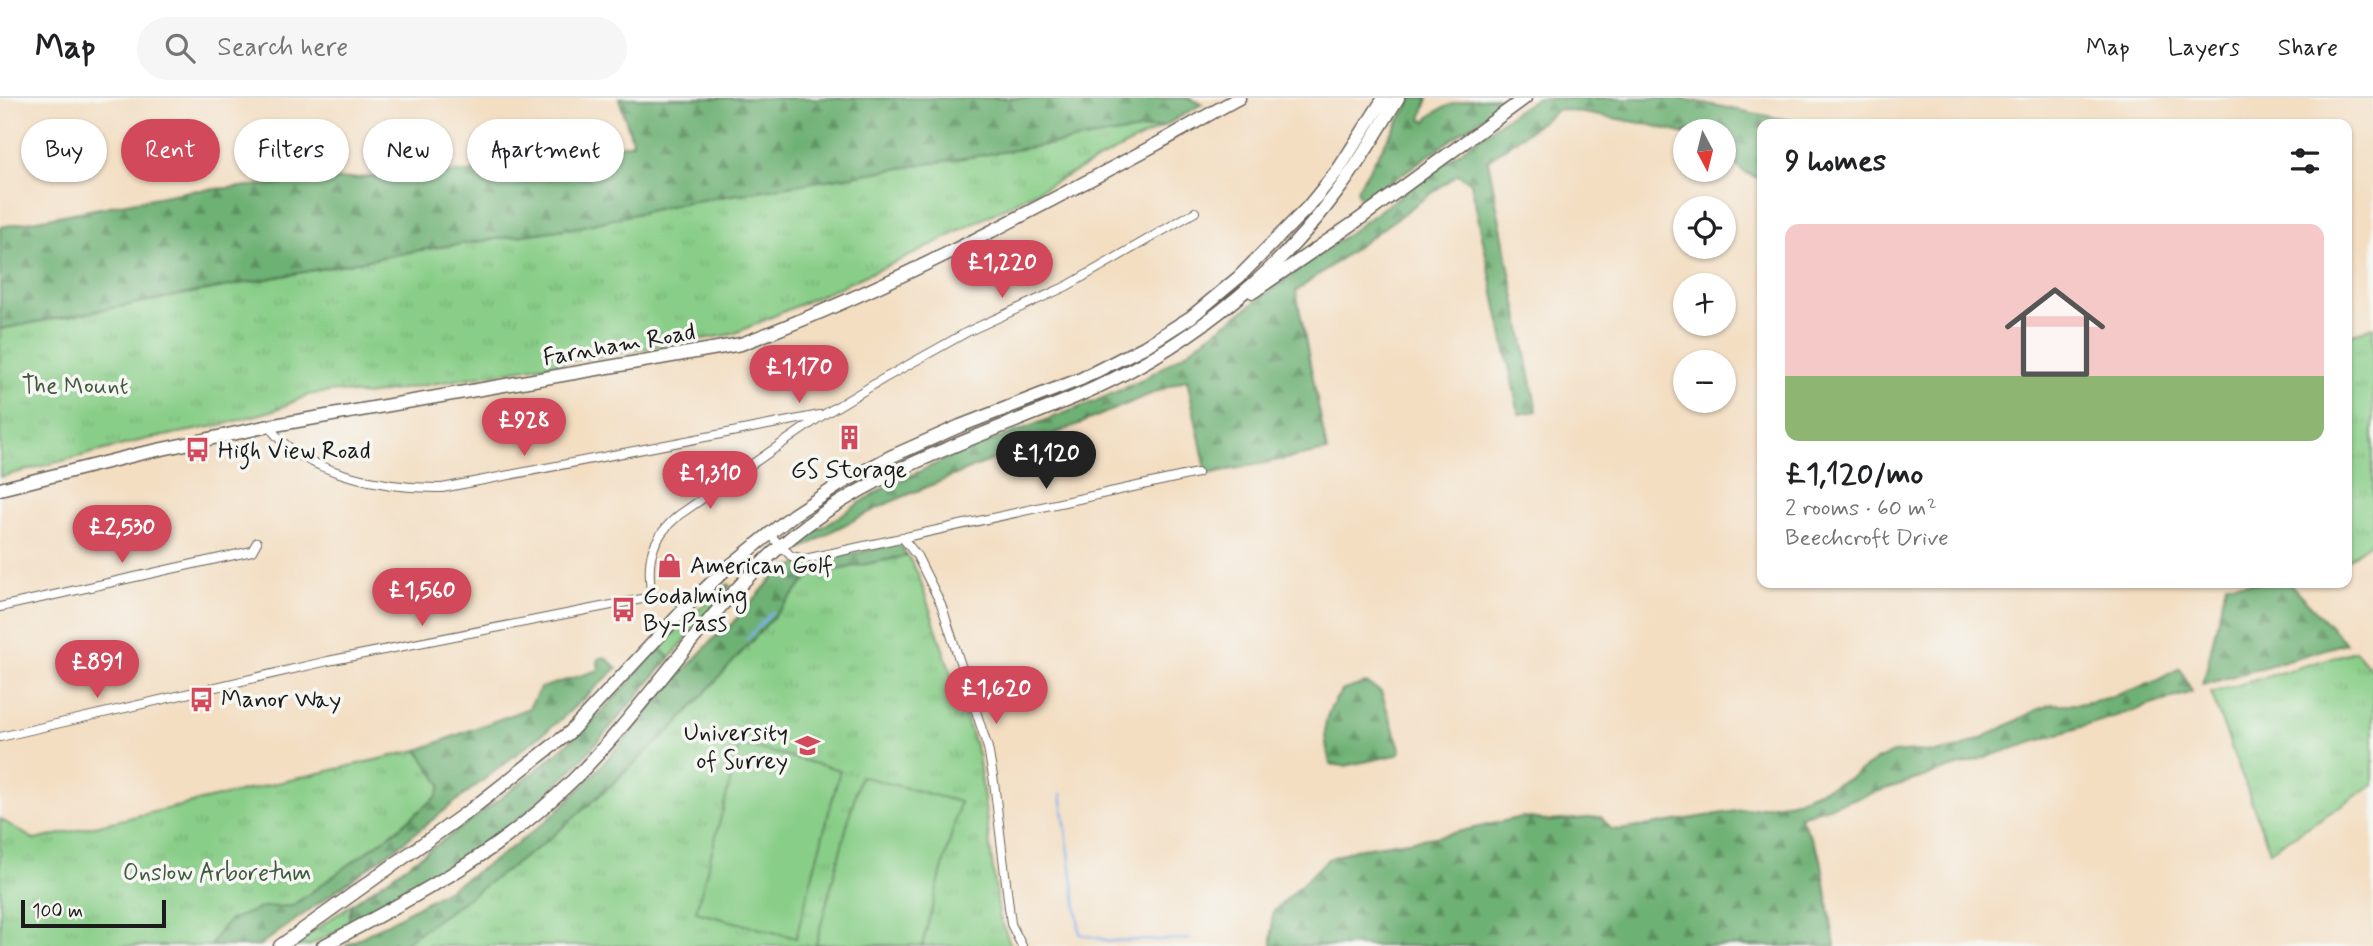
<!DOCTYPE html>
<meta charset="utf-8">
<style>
:root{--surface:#fff;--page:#f6f6f6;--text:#202124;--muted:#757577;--line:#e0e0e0;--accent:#d1495b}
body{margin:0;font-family:Mynerve,sans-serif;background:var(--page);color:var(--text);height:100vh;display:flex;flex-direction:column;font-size:26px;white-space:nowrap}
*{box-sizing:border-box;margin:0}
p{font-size:23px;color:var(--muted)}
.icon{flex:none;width:38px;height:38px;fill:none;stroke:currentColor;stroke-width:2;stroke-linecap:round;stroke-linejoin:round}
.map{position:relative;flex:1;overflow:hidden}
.side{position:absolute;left:1757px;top:21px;width:595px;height:469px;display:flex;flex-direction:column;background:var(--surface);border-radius:14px;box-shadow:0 2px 5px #0004}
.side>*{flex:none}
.banner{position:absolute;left:21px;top:21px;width:665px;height:63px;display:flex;gap:14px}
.needle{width:46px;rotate:173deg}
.buttons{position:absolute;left:1673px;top:21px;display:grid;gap:14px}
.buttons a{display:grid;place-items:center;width:63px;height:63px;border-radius:50%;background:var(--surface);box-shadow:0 2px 5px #0004;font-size:35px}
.scale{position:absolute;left:21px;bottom:18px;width:145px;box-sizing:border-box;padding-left:7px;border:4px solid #1c1c1c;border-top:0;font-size:19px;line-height:24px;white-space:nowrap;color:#1c1c1c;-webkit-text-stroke:5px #f6f6f2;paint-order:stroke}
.price{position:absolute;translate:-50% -60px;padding:0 16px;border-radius:24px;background:var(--accent);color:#fff;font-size:23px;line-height:46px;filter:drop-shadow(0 2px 4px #0008)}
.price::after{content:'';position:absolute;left:50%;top:42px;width:21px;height:16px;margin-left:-10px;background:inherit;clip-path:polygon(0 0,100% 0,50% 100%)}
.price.current{background:#222;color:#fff}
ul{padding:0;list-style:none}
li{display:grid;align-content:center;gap:14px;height:371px;padding:0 28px}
li span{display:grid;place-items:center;height:217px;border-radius:14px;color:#555}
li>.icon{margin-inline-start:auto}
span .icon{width:126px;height:126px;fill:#fffc;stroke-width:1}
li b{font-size:30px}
h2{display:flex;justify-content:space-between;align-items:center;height:84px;padding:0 28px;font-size:30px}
.chip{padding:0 24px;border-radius:32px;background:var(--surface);box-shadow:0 2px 5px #0004;font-size:24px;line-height:63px}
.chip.current{background:var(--accent);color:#fff}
header{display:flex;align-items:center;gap:42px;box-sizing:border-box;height:98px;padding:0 35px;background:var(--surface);border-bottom:2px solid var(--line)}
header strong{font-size:33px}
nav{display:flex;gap:38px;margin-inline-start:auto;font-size:24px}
.search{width:490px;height:63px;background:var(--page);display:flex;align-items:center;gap:18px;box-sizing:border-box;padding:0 24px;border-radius:38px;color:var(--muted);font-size:26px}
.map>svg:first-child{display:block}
.grass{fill:url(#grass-tufts);stroke:#527552;stroke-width:2}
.forest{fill:url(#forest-firs);stroke:#456648;stroke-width:2}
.pitch{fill:#89ce88;stroke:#527552;stroke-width:2}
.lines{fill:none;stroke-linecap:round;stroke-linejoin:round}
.stream{stroke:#7fafea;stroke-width:2.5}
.minor-casing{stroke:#676056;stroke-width:10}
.primary-casing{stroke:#676056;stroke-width:15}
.trunk-casing{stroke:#676056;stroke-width:15}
.minor{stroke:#fff;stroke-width:8}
.primary{stroke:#fff;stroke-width:12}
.trunk{stroke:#fff;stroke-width:12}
.labels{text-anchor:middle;stroke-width:7;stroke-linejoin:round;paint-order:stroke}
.street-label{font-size:24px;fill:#1c1c1c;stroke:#f6f6f2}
.park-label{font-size:24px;fill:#425a42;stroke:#f6f6f2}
.poi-label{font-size:24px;fill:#1c1c1c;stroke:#f6f6f2;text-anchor:start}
</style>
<header>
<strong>Map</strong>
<div class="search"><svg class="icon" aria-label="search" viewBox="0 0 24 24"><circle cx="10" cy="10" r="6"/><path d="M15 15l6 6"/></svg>Search here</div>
<nav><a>Map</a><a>Layers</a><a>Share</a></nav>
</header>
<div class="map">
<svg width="2373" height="848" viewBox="0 0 2373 848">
<defs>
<pattern id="grass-tufts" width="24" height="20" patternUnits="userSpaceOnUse" patternTransform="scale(1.75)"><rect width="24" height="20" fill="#89ce88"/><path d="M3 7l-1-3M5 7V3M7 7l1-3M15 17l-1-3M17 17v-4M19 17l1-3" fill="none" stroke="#76b075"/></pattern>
<pattern id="forest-firs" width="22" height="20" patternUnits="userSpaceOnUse" patternTransform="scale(1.75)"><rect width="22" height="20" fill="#6eb174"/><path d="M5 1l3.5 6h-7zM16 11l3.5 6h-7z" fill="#5a8f5e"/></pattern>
</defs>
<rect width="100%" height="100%" fill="#f6f6f2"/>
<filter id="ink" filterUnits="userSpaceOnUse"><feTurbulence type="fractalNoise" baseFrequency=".0143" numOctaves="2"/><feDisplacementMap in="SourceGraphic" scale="14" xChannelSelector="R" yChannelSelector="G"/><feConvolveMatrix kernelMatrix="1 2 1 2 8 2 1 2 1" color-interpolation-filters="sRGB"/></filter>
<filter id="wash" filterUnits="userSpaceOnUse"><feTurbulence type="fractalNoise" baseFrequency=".00686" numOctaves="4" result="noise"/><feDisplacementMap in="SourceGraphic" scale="28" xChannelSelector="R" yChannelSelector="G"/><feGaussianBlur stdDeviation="1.57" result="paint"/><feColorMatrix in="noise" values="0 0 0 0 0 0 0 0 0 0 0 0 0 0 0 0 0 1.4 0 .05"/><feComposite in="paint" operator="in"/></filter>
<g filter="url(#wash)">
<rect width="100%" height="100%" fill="#f3dec2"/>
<!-- grass -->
<path class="grass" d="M1164,28L916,155L733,236L366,297L336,293L308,297L275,312L221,327L143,342L0,379V231L426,151L579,129L682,105Z
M2373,229V443L2347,462V238Z
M906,455L918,476L978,656L999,817L1011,848H356L454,795L536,737L784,479Z
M728,486L730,488L670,560L659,551L673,534Z
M2355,553L2373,573V687L2270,753L2211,595Z
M418,652L441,687L438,698L398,731L242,848H0V721L35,742Z
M352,806L348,827L309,848H292Z"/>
<!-- forest -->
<path class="forest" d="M619,0H1188L1202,6L1164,28L682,105L579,129L426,151L0,231V129L189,93L368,79L544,70V63L633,45Z
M1413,0H1428L1421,21L1426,23C1446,0 1481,0 1510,0L1368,100L1359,99L1357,91Z
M1536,0H1678L1808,26H1762V80C1739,78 1724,56 1724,33H1685V36L1647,26L1559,11L1488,62L1537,313L1519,316L1471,85L1458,76L1296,193L1327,353L1207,376L1187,281L888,405L836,431L799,453V445L808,438L882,391L955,357L1096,303L1140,283L1184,256L1506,20Z
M900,446L907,458L811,477L677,626L608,690L546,744L400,848H345C416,810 486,774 548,721C590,684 624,641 660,599C678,578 699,557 718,536L722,537L782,470Z
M2226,485H2289L2346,545L2203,587Z
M659,551L670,560C624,612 581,668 528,713C473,759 411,793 348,827L352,806C427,753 505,702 574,640C605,613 631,581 659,551Z
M605,559L617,570L560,622L404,744L259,848H211L219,833L230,822L263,809L292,808L398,731L437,698L441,687L418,652L529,610L540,590L599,572L598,561Z
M2180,570L2192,594L1800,718L1821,760L1835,848H1272V815L1328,761L1355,751L1435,739L1522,719L1550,723L1601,719L1611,731L1620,732L1792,704L1848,681L1878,661L1893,655L1917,653L1935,655L1960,650L2001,631L2036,612L2052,606H2078L2108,600L2154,584Z
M1366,585L1381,594L1401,653L1396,657L1345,668L1330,666C1323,636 1320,618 1343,592Z"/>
<!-- pitch -->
<path class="pitch" d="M740,646L840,672L796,840L696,814Z
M860,678L960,704L922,848L816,846Z"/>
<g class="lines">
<!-- stream -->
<path class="stream" d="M747,541L772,514
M1061,696L1080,836L1110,843L1191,841"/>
</g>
</g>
<g filter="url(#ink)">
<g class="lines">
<defs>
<path id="minor" d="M269,328C300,376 389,391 442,390L820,317
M768,435L791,458L805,461L1197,375
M902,439L917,458L941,506L988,650L994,684L1011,826L1022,848
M652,499C646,463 650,441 679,417L823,317L883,281L969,233L1067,188L1195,114
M0,509L252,453L257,444
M0,639L328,563L652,499L668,500L689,506"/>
<path id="primary" d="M0,391L139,356L269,328L741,246C885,192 1021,119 1155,47C1184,31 1211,15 1239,0"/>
<path id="trunk" d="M1253,194L1354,125L1525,0
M280,848L473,710L570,634L689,506L726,471L793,417L842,385L890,359L960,328L1081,281L1144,249L1191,219L1239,179L1308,109L1338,72L1384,0
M323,848C417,797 496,758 573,682C654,602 713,498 804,429C886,367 982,338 1075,299C1178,255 1271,184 1337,94C1360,64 1378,32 1398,0"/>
</defs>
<!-- minor casing -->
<use href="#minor" class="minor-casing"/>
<!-- primary casing -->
<use href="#primary" class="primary-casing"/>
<!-- trunk casing -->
<use href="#trunk" class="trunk-casing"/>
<!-- minor -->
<use href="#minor" class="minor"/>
<!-- primary -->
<use href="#primary" class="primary"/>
<!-- trunk -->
<use href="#trunk" class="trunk"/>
</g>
</g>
<!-- icons -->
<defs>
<symbol id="building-bare" viewBox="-9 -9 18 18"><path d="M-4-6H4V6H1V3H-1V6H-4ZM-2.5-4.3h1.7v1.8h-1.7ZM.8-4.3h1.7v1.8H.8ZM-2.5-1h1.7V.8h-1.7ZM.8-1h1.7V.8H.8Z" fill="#d1495b" stroke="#f6f6f2" stroke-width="2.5" paint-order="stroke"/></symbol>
<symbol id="bus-bare" viewBox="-9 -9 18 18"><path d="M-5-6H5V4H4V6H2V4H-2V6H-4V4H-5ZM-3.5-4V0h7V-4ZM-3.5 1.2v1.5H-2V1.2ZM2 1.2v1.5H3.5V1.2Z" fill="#d1495b" stroke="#f6f6f2" stroke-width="2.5" paint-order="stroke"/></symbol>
<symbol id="shop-bare" viewBox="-9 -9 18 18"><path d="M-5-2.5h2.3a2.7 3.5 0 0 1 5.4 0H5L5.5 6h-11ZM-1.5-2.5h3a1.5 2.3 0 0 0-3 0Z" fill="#d1495b" stroke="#f6f6f2" stroke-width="2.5" paint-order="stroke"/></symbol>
<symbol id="university-bare" viewBox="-9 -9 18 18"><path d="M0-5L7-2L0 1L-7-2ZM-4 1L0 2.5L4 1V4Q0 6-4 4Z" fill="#d1495b" stroke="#f6f6f2" stroke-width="2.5" paint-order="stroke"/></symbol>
</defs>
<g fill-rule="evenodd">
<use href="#building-bare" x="832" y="322" width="35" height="35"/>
<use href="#bus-bare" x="180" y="334" width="35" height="35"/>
<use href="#shop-bare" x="652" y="450" width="35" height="35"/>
<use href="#bus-bare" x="606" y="494" width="35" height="35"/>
<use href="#bus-bare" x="184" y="584" width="35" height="35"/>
<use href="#university-bare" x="790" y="630" width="35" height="35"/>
</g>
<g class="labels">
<!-- street labels -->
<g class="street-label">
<text transform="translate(619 246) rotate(-10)" y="8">Farnham Road</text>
</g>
<!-- park labels -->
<g class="park-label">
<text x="75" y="295">The Mount</text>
<text x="217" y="782">Onslow Arboretum</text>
</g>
<!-- poi labels -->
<g class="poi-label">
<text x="218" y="360">High View Road</text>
<text x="849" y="379" text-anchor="middle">GS Storage</text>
<text x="690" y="475">American Golf</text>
<text x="643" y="505">Godalming<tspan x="643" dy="28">By-Pass</tspan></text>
<text x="221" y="609">Manor Way</text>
<text x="788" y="642" text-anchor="end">University<tspan x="788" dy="28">of Surrey</tspan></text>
</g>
</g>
</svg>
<div class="buttons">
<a><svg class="needle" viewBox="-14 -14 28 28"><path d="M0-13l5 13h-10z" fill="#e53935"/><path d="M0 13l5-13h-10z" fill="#757577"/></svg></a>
<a><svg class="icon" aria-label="locate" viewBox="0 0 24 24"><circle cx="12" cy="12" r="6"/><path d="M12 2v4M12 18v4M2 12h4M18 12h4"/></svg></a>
<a>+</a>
<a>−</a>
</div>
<div class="scale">100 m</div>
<b class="price" style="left:1002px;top:202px">£1,220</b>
<b class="price" style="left:799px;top:307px">£1,170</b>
<b class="price" style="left:524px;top:360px">£928</b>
<b class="price current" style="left:1046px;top:393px">£1,120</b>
<b class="price" style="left:710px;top:413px">£1,310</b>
<b class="price" style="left:122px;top:467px">£2,530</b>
<b class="price" style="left:422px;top:530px">£1,560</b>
<b class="price" style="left:97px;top:602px">£891</b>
<b class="price" style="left:996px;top:628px">£1,620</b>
<div class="banner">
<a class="chip">Buy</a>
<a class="chip current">Rent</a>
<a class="chip">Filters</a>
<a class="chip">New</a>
<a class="chip">Apartment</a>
</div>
<section class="side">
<h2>9 homes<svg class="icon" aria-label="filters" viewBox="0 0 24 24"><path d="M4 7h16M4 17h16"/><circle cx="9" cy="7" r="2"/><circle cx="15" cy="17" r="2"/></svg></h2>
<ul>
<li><span style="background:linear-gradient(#f6c9c9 70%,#8fb573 0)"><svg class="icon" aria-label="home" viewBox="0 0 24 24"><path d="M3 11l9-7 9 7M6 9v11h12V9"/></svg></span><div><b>£1,120/mo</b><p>2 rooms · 60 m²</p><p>Beechcroft Drive</p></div></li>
</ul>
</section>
</div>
